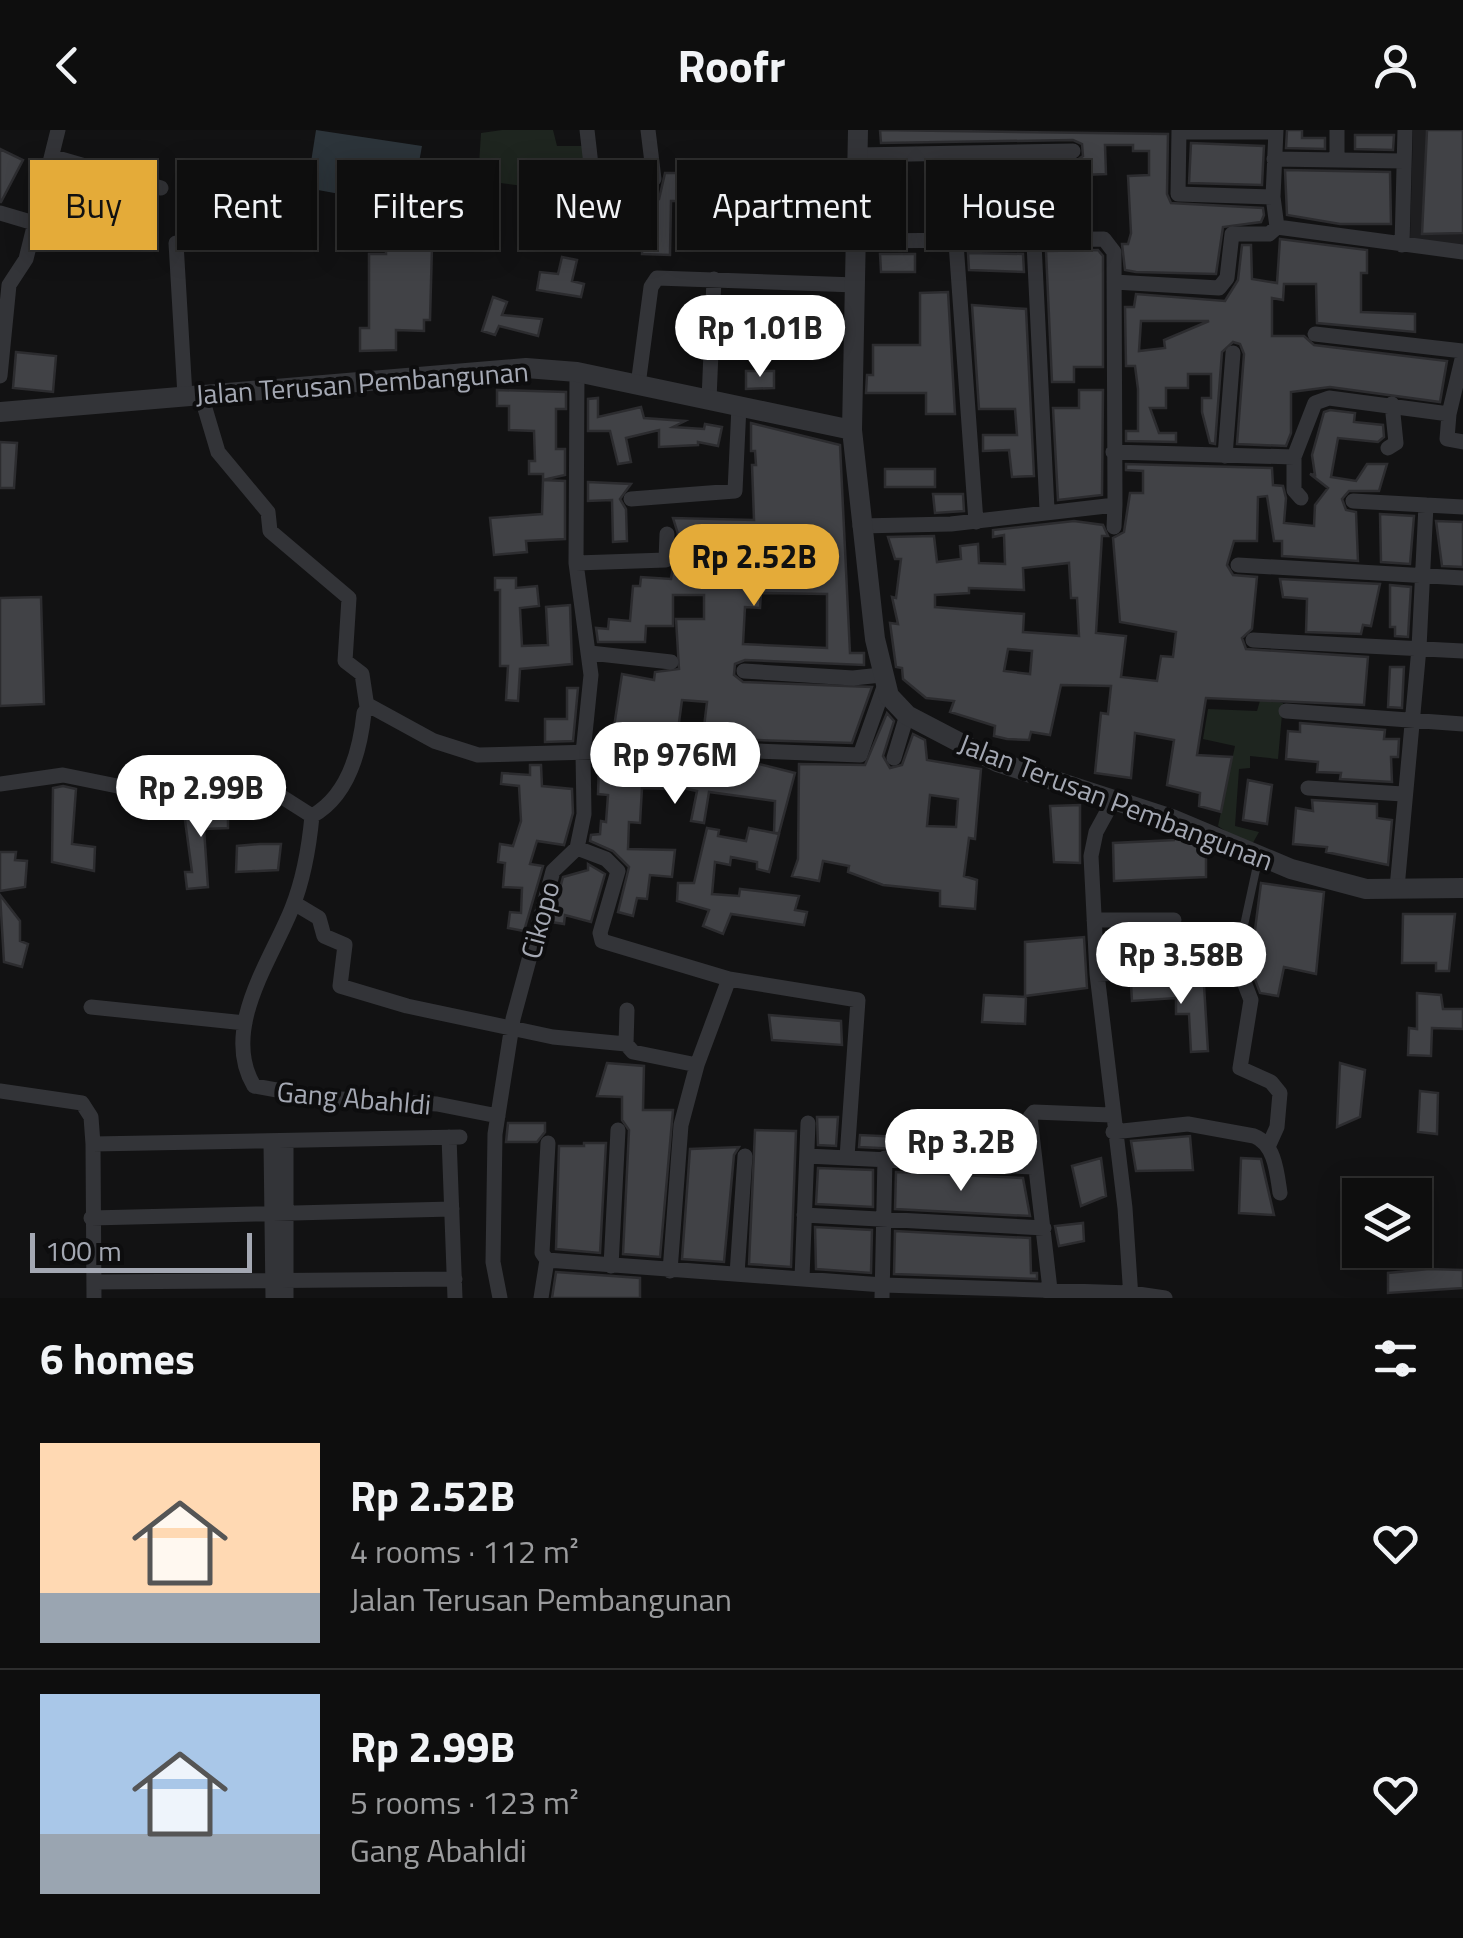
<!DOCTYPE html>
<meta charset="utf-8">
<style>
:root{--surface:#0e0e0e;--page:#171717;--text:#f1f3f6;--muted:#9b9c9e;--line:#2e2e2e;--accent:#e4ab39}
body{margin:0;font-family:"Titillium Web",sans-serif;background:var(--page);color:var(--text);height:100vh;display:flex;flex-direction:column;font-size:38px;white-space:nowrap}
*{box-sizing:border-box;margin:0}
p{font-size:32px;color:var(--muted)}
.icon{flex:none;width:55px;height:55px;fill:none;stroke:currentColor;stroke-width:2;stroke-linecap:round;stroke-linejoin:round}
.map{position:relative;height:1168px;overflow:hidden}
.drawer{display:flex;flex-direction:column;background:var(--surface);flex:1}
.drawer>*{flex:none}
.hud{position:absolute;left:30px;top:30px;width:1405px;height:90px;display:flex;gap:20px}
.buttons{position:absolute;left:1342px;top:1048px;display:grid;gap:20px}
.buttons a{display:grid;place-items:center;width:90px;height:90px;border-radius:0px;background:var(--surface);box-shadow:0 5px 25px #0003,0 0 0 2px var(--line);font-size:50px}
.scale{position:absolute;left:30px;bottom:25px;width:222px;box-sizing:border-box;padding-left:10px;border:5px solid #a4a8b3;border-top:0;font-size:28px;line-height:35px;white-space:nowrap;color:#a4a8b3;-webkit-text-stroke:8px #0d0d0e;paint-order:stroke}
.price{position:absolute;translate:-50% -85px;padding:0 22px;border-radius:35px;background:#fff;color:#222;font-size:32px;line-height:65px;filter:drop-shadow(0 2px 5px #0008)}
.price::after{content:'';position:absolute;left:50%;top:60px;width:30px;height:22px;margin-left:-15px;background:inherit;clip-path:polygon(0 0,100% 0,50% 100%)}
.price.on{background:var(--accent);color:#111}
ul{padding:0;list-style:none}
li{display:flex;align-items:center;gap:30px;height:250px;padding:0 40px}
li+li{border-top:2px solid var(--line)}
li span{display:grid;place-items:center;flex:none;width:280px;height:200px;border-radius:0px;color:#555}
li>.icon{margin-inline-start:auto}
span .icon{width:120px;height:120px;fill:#fffc;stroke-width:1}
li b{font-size:42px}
h2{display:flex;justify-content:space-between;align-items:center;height:120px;padding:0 40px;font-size:42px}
.pill{padding:0 35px;border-radius:0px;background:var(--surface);box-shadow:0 5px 25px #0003,0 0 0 2px var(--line);font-size:35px;line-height:90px}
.pill.on{background:var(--accent);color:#111}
header{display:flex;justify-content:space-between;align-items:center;height:130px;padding:0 40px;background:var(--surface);font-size:45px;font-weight:700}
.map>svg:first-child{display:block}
.built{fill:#1e1e20}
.green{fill:#1e251f}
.water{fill:#2c343a}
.building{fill:#414246;stroke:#2c2c2f;stroke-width:2.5;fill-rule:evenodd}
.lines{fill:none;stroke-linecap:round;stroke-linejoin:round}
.service{stroke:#333438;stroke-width:8}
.minor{stroke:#333438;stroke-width:15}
.tertiary{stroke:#333438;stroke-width:20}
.labels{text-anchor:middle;stroke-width:8;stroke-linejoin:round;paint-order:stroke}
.street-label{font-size:28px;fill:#a4a8b3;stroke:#0d0d0e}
</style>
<header><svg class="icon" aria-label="back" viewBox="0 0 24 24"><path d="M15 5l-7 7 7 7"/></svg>Roofr<svg class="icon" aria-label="person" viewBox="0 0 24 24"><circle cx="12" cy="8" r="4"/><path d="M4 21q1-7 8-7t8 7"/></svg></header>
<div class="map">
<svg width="1463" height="1168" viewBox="0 0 1463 1168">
<rect width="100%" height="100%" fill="#121213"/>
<!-- built -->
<path class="built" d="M1413,0H1463V119L1410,109Z"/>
<!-- green -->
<path class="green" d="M502,0H553L557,16H582L587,46L554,43L538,58L478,50L481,3Z
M1261,567L1283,573L1278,629L1250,626V638L1239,639L1235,696L1259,702L1250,718L1218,696L1235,616L1203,609L1208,579L1257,581Z"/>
<!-- water -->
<path class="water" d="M316,0L422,16L411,77L307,58Z"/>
<!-- building -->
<path class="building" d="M880,0L1168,4L1167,64L1171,73L1263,78L1264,85L1261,92L1223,97L1216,144L1136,142L1125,140L1122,114H1128L1131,103L1128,46L1149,45V21H1133V15H1105L1106,44L1083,45L1084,87L1001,89L1002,34L1074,32L1083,26L1082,14L1073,10L881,13Z
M1287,0H1302V8H1325V19L1286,18Z
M1427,0H1463V103L1422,104Z
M1355,5H1394L1393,20L1355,19Z
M1191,13L1264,16L1262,55L1189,53Z
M0,19L23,30L1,72H0Z
M1285,40L1390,42L1391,94H1340L1287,85Z
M665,43H678L680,71H671L670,125L642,124L643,70L659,69Z
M403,91H438L437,117H432L430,190H424V201L396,200V220L360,221V198H369V124H386V110H402Z
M1280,109L1367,120V143H1361V182L1415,184V202L1317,193L1316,154H1284L1283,170L1272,168V206H1304L1314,215L1447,231L1440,272L1330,257L1291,262V303L1286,316L1237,314L1244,224L1240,214L1233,212L1222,222L1215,314L1210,313L1202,282V268H1211V244H1188V258H1166V278H1150L1159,303H1176V312L1126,311V301H1138V259L1135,236H1126L1125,177H1134L1136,164L1225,171L1238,150L1242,115H1251L1252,149L1277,153ZM1141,191H1209L1164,210L1165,218L1139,221Z
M1098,120L1103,126V237H1074V252H1052L1046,121Z
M968,123L1023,124L1024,142L969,140Z
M880,124H915V142H881Z
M562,127L577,130L572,151L584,154L581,167L537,160L540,142L558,144Z
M948,162L955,284H926V263H866L867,245H873V215H920V163Z
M493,167L507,172L502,185L542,189L538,206L499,196L495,205L482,201Z
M972,175L1026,179L1034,346L1012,347L1009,320L983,321V305H1017L1015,279H979Z
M16,222L56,226L53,262L13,258Z
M746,241H774V258L746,259Z
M497,260L566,262V279H556V319H565V345L543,350V344H529V331H535L534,301L509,300V276H497Z
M1079,260H1103L1102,365L1058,370L1053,278H1079Z
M598,268V287L641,277L644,288L685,291L673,297L704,299L705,294L722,297L718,316L698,312V315L659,317V300L626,308L631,332L618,334L610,301H588V269Z
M1330,280L1355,283L1354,292L1383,295L1384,307L1378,312L1338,308L1331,347L1356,351L1367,334H1387L1379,361H1349L1342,369L1346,380L1356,382L1358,431L1282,426V411H1274L1267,366L1258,367L1257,411H1234L1227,435L1233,445L1257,447L1252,499L1242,508L1246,519L1368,527L1364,575L1206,568L1197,625L1232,627L1221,682L1199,676L1200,663L1167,655L1174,610L1135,603L1131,648L1095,643L1101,583L1108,584L1111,556L1061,555L1050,605L1031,602L1029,610L1007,609L994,606L995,596L950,582L954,571L926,568L903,549L902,538L896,537L890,493L898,494L892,467L896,468L901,429H895L888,407L934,406L937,432L961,429L960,416L978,414L979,433L1005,434L1004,405L993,407V400L1074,391L1103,395L1108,406H1102L1096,503L1126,506L1121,547L1157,551L1161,526L1173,527L1176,502L1120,492L1113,408L1124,402L1130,363H1143V341L1126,340V334L1272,338L1273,355L1283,356L1286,368L1284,393L1314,396L1315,375L1328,358L1310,344L1315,345L1312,325L1324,282ZM1069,433L1071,468H1077L1079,506L1023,502L1024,484L935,477V465L969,463V458L1024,460L1023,438ZM1008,519L1032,521L1030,544L1004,541Z
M751,293L840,315L850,523H864V535L745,530L735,534L734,545L743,552L872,557L852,613L695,608L696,596L704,597L707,572L682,570L678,600L663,599L662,609L617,610L614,597L622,544L654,550L655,542L679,539L676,489H704V465H673V496H646L645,512H598L596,498L608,499L609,489L630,491L633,456H640L641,447L671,449L678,404L673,388L754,390L752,335H756L755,321H751ZM738,423V456L710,454L713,424ZM761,463L827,464V518L743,514L745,477L760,478Z
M0,312L17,313L14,358H0Z
M885,339H935V357H885Z
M543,350L565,351V409L526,411L527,422L494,425L490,388L542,384Z
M588,352L631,354L620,369L626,379L627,411L613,412L612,370L588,371Z
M933,364H963L964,381L935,383Z
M1380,384L1414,386L1410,434L1381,432Z
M1436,391L1463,392V437L1442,436Z
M495,448H516V458L537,456L539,476L520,478L522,516L548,515L546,477L570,475L572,534L520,539L518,571L506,570L508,536H500V460H495Z
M1280,449L1380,454L1371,496L1363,495L1361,504L1306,502L1307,469L1283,467Z
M1390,455L1411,457L1408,507L1395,506V497H1390Z
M41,467L44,574L0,576V468Z
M1390,537H1404L1402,578L1388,577Z
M567,558H578L573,611L545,612V589H567Z
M887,583L894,591L883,626L890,638L902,635L913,604L925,610L927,630L981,639L975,709L969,708L964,746L977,750L975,779L940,776V761L883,755L848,742L849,736L823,731L819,751L792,746L798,729L799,634L865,635ZM930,665L958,669L956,697L927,696Z
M1300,593L1385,600L1384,609H1399L1398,627H1391L1392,652L1340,649L1341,643L1317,642L1318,632L1286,629L1288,601L1300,602Z
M704,630L751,632L795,643L779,703H774L775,671L709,662L704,693L691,691L697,661L668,655V659L642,658L640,693L629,692L628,719L675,720L672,747L650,745L647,769L637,768L633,786L618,782L629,737L613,721L590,711L591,705L600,704L601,691L606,692L608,665L598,664L599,633Z
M530,635H541L542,656L572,659L573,683L564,715L537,711L530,734L543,736L524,801L508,798L510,782L521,783L522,758L503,757L505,733L498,732L500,714L513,716L521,691L519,656L501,654L502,643L530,645Z
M1248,650L1272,655L1267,694L1243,690Z
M63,656L76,659L72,714L95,717L94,741L52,732L53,658Z
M1312,670L1377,674V688L1392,690L1388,735L1326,722L1327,717L1293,714L1296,678L1313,681Z
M183,675L228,678V698L204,699L208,757L187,759L185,742H192Z
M1080,675V733L1054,732L1050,676Z
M707,698L719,700L718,706L746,711L749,698L779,704L769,742L757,739V732L731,727L730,735L715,732L712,764L739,766L740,759L799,766L795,780L807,782L804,795L731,784L723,804L703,796L709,780L677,771L678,753H694Z
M1175,705L1206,718V747L1114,751L1113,713L1174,710Z
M260,714H281L278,740L236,742L237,716Z
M0,722H16L15,730L27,731L25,757L0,761Z
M588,734L605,744L591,792L565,785L564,794L551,792L563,747L588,740Z
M1261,753L1324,762L1316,844L1284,837L1278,866L1260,863L1254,847L1257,832L1251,831Z
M0,765L20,791V811L28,814L22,837L4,832Z
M1403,784H1455L1449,841H1436V833H1402Z
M1084,807L1087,858L1025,866V812Z
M1131,854L1204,855L1208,921L1191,922L1189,884H1176V868L1132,871Z
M1417,863L1441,865L1443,879H1463V899L1432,898L1431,926L1408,925L1409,898L1417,899Z
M984,865L1026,867L1025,894L982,892Z
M769,885L841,891L842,915L772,910Z
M607,933L644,936L643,980H673L660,1127L623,1124L629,1000L622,990V967L597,966Z
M1340,933L1365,940L1360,987L1337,997Z
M1420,961L1438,963L1437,1004L1418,1002Z
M817,987H838L836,1016L818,1015Z
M508,993H545V1002L537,1012H506Z
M979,994V1000H998V1015L1022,1016L1023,1025L982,1023L983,1014L958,1013V1022L859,1017L860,1005L922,1008L923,995Z
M755,1000L796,1001L791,1137L749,1134Z
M1190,1006L1193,1040L1136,1041L1131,1011Z
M584,1013H606L600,1123L556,1119L559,1016H584Z
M739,1017L734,1025L724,1132L682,1129L690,1019Z
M1101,1028L1106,1066L1081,1076L1072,1036Z
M1241,1028L1261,1029L1274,1085L1239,1083Z
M818,1038L873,1040V1077L816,1074Z
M896,1042L1023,1048L1030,1086L895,1079Z
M1083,1093L1084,1111L1059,1116L1055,1096Z
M815,1097L872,1100L871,1143L816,1139Z
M895,1101L1030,1108L1031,1143H1037V1149L894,1144Z
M1429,1139L1463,1140V1158L1388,1163V1143Z
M556,1142L640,1148V1168H552Z"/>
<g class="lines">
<!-- service -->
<path class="service" d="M1239,839L1238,823L1259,726"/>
<!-- minor -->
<path class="minor" d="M587,0L595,70L605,85
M648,0L654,49
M1179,0L1178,64L1273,67
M1276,0L1273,67L1277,97L1463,122
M1179,2H1276
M858,25L1073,21
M54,27L161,58
M1274,29L1404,31
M1337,30V0
M736,57L858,61
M0,83L34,93
M36,86L91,105
M858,111L1104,109L1114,122L1115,375L951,394L860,396
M176,113L185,266
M956,113L976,392
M1034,113L1047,379
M1402,115L1405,0
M1114,152L1219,158L1227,148L1232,104H1269L1277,97
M1315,204L1463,221
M0,246L9,155L26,129L58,0
M638,255L651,157L657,148L856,155
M201,265L218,322L268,382L270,401L349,468L345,531L362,544L367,577
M709,270L714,149
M1449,284L1447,309L1463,312
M1388,318L1396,313L1392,274
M1113,322L1294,327
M1225,326L1233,223
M1301,368L1294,360V327L1315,273L1329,268L1449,284L1463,225
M631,369L735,361L739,276
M1353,371L1426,375
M1114,397L1115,375
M576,433L666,430L667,404
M1238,435L1463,448
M1253,510L1463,521
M590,523L671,532
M744,541L853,548L881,545
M1286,581L1463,594
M894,628L907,585
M0,654L63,645L142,661L219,667L279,665L312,686C348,666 360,621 364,583L370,576L434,611L478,625L704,619L860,625L884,557
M1308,658L1403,664
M1114,669L1096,702L1091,726L1097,844L1125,1078L1131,1168
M312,686C309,718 304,748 292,778C272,829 220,899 254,956L321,968L437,974L498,986
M577,718L606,729L618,741L600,803L602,811L729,849L858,870L847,1027
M1397,758L1419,518L1426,375L1463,377
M294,773L319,788L324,806L345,815L340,856L407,876L553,907L626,914
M1094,790H1174
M1097,844L1239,839L1251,870L1240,938L1271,952L1280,963L1277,997L1268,1017
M91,877L245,893
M627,880L626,914L633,922L697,935L681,995L670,1141
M697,935L729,849
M0,961L82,973L91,987L93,1014L460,1007
M1113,1002L1188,994L1254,1006C1275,1014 1277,1043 1280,1063
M449,1007L455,1168
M271,1013L273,1168
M548,1013L542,1123L547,1130L883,1155L1131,1163L1165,1168
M93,1014L94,1168
M807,1026L1033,1037
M804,1085L1044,1098
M91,1088L452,1079
M611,1136L618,1000
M737,1144L745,1026
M802,1148L808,993
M94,1152L455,1149
M286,1168V1013
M500,1168L493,1132L495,1004L513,889L553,741L577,718L584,684L583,623L591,545L576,433L577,242
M541,1168L547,1130
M882,1168L885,1028
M1051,1168L1030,987L1034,982L1111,985"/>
<!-- tertiary -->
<path class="tertiary" d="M858,0L852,300L875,509L889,566L907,585L997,632L1172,689L1291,739L1366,759L1463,758
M0,282L526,238L577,242L852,300"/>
</g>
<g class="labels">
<!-- street labels -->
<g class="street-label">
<text transform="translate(362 253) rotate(-4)" y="10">Jalan Terusan Pembangunan</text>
<text transform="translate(1116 672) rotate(21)" y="10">Jalan Terusan Pembangunan</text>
<text transform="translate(540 790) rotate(-75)" y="10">Cikopo</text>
<text transform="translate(354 968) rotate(5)" y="10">Gang Abahldi</text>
</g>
</g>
</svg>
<div class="buttons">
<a><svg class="icon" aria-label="layers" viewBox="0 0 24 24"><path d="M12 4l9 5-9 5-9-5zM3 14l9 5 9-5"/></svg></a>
</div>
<div class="scale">100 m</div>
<b class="price" style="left:760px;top:250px">Rp 1.01B</b>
<b class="price on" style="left:754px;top:479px">Rp 2.52B</b>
<b class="price" style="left:675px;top:677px">Rp 976M</b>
<b class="price" style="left:201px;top:710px">Rp 2.99B</b>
<b class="price" style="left:1181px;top:877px">Rp 3.58B</b>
<b class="price" style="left:961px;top:1064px">Rp 3.2B</b>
<div class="hud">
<a class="pill on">Buy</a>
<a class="pill">Rent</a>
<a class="pill">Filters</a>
<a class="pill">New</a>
<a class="pill">Apartment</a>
<a class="pill">House</a>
</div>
</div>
<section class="drawer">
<h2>6 homes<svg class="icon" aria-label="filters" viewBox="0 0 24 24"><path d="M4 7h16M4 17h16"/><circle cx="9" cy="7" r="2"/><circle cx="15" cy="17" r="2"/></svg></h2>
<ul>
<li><span style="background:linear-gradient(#ffd9b3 75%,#9aa5b1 0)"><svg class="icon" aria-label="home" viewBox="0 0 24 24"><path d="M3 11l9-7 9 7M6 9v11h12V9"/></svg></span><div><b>Rp 2.52B</b><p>4 rooms · 112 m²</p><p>Jalan Terusan Pembangunan</p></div><svg class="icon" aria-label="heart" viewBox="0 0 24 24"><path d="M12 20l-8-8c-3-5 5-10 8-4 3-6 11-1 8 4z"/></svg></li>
<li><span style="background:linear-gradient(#a9c7e8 70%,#9aa5b1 0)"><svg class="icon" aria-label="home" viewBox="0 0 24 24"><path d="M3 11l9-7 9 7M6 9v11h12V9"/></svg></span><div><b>Rp 2.99B</b><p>5 rooms · 123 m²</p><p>Gang Abahldi</p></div><svg class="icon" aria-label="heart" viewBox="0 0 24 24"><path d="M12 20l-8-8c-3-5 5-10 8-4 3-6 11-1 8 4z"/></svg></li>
</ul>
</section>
